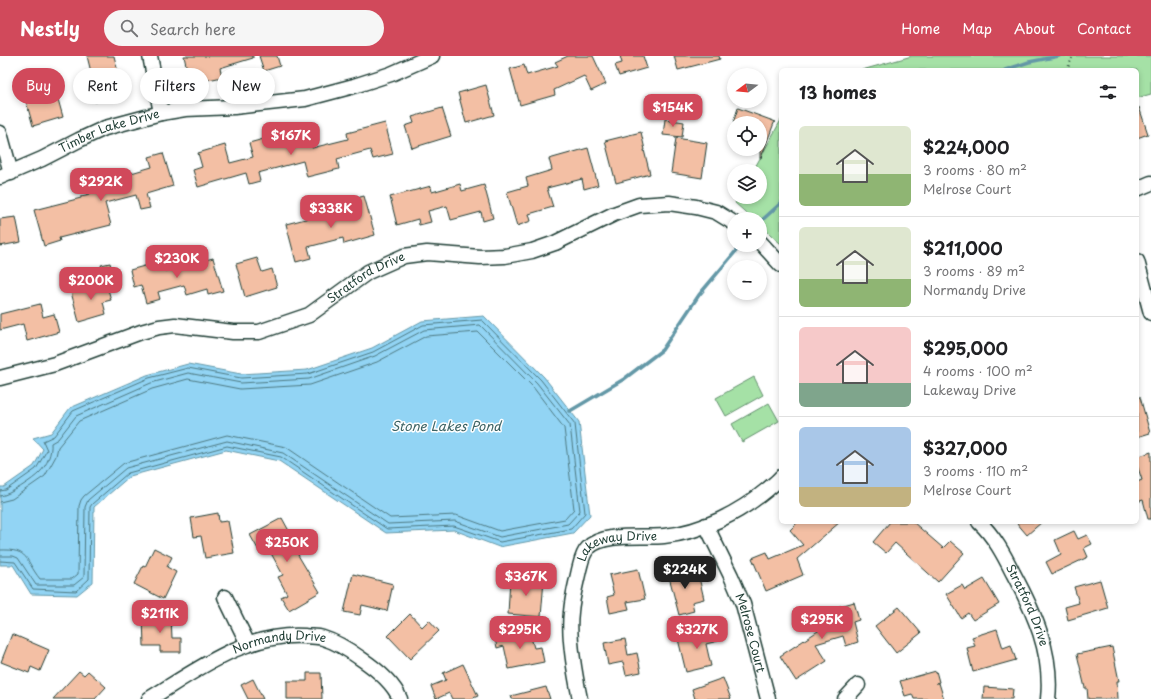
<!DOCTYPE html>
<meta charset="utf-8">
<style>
:root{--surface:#fff;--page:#f6f6f6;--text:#202124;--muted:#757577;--line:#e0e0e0;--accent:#d1495b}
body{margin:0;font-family:"Playpen Sans",sans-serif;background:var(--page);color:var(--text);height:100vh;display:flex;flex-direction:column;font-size:15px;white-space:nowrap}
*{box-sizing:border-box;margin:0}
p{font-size:13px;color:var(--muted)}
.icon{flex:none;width:22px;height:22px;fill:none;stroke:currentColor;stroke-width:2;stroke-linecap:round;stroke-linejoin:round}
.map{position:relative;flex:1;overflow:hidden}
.sheet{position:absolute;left:779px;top:12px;width:360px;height:456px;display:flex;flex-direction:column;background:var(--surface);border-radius:6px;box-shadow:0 2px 6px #0003}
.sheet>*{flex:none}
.banner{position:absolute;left:12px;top:12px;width:380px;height:36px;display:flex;gap:8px}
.needle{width:26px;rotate:254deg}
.fabs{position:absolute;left:727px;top:12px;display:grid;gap:8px}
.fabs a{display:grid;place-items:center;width:40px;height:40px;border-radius:50%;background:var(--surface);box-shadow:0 2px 6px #0003;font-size:20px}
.price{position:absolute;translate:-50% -34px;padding:0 9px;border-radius:8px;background:var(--accent);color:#fff;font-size:13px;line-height:26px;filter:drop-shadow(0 1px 2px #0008)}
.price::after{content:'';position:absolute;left:50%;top:24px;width:12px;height:9px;margin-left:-6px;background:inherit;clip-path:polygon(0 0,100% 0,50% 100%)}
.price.current{background:#222;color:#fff}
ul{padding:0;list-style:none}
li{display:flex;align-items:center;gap:12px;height:100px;padding:0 20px}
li+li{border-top:1px solid var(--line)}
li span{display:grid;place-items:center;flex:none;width:112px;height:80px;border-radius:6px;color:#555}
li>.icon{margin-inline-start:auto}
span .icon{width:48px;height:48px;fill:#fffc;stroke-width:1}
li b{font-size:17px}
h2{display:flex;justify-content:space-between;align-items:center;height:48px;padding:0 20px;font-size:17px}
.tag{padding:0 14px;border-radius:18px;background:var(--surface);box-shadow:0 2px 6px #0003;font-size:14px;line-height:36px}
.tag.current{background:var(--accent);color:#fff}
header{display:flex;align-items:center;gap:24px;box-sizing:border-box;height:56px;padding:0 20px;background:var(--accent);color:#fff}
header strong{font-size:19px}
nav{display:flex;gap:22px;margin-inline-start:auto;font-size:14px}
.search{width:280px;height:36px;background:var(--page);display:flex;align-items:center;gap:10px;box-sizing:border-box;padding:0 14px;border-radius:22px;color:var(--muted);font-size:15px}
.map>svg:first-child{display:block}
.green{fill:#a5e1a6;stroke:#628f6d}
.water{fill:#92d4f4;stroke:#6498a7}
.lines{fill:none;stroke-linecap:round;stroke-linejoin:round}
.shore{stroke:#4d7981;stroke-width:1}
.stream{stroke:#6498a7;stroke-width:3.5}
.building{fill:#f3bfa4;stroke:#1f3d34}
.minor-casing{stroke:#1f3d34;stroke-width:17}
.path{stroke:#1f3d34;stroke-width:2;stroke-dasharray:1 3;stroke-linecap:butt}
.minor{stroke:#fff;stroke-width:14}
.labels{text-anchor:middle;stroke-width:3;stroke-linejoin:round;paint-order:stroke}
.street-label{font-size:12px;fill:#1f3d34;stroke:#fff}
.water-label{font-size:13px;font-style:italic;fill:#3c6364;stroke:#fff}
</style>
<header>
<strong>Nestly</strong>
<div class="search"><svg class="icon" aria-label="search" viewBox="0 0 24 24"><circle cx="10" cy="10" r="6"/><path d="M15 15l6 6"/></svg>Search here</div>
<nav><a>Home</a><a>Map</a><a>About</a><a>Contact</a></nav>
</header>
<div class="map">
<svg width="1151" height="643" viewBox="0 0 1151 643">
<rect width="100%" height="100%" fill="#fff"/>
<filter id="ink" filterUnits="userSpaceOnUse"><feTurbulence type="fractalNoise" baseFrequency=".025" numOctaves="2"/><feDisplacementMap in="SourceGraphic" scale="8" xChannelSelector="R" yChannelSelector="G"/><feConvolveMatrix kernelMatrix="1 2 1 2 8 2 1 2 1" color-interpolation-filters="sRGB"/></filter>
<g filter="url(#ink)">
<!-- green -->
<path class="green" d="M912,0H1151V38L1137,42V14H862Z
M781,64V188L760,169V163H753L735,147L738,141H760V115H753Z
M754,321L763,339L726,360L716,342Z
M769,347L779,365L742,386L732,368Z"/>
<!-- water -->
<path class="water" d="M484,260L544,321L579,366L590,459L573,477L499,491L454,474L386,477L279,405L226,394L130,420L94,451L93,526L77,539L31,538L13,509H0V431H4L34,410L43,393L33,382L51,377L70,352L147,319L188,308L241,318L307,314L372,292L422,265Z"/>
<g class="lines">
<!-- shore -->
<path class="shore" d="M0,435L6,434L36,413L47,394L43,385L54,380L73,355L149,322L188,312L241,322L308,318L373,296L423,269L482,264L541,324L575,368L585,457L571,473L500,486L454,470L387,473L281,401L227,390L128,417L92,448L90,451L89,523L76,535L33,533L15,506L0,505
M0,440C8,440 34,423 40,416C47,409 52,397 51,387L58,383L76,360L151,327L188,317L241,327L309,323L375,300L424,274L480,269L537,327L570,369L580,455L568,468L500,481L455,465L388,468L283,397L227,385L126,412L88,444L85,451L84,521L74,529H36L18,502L13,500H0
M0,446L12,443L45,420L56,400L58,391L79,365L152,333L188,323L240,333L310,329L377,306L426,280L478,276L533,331L564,372L574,453L565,463L500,475L456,459L390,462L286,391L227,379L124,407L84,440L81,444L79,450L78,518L72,523H40C24,503 30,493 0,494"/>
<!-- stream -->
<path class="stream" d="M1005,14L1029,6L1059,0
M760,166L781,147
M570,355L624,323L662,294L699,239L741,189"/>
</g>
<!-- building -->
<path class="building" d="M87,0H114L124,40L95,46L92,35L87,36L83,22L92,20Z
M184,0H253V2L220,12L222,21L190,28Z
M259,0H277L280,10L264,15Z
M568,0H593L606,28L591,35L584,20L554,34L555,39L520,49L510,13L524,9L527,19L558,10L555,6Z
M620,0H643L647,12L619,20L615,9L622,7Z
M674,0H719L720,3L678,14Z
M52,22L63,61L33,70L24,38L33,35L31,29Z
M486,29L494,59L466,67L458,37Z
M1139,51L1148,78L1137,82V52Z
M442,52L451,80L412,92L405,70L414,67L412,61Z
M738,52L776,66L774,67L761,102H760V67H733Z
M665,63L684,66L682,81L663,79Z
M385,67L393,98L373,103L370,94L337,103L339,113L307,121L303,105L258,117L260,125L249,128L246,117L198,131L193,114L202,111L198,97L225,89L230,107L253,101L249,87L278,79L281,89L310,82L312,92L348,83L347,77Z
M641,76L645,94H644L650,118L616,127L605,85Z
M676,82L707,87L702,122L671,117Z
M588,92L598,129L584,133L582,123L547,132L553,151L529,158L531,165L517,170L507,136L528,130L526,122L552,114L549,103Z
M163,97L173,130L146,138L150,152L140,154L136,139L105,147L111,169L59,182L60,185L44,190L34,154L81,142V140L90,138L85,122L98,119L100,126L152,111L149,101Z
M460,128L462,135L484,129L493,162L483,165L481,156L451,164L447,150L428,155L431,166L419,169L418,163L397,169L390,141L431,130L432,136Z
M364,140L375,179L344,188L343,182L308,191L311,202L296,206L286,168L325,158L326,160L352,152L349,144Z
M16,161L21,186L0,190V163Z
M213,202L223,235L208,239L207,233L187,239L184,229L158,236L160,243L146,247L141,229L134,231L130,214L162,205L165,215Z
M257,202L262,216L272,213L277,231L245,241L236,208Z
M110,207L114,221L105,224L101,209Z
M106,226L111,244L103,246L106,258L79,266L71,236Z
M40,248L43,261L54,258L59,276L27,285L23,268L0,274V258Z
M1137,341H1140L1150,377L1137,381Z
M1151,396V463H1148L1143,444L1137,446V426L1142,424L1137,409V401Z
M218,457L219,466L228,465L234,497L205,502L201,480L194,481L191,462Z
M282,462L301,497L298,499L320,536L289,554L281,541L287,538L278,521L283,519L267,490L259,495L250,479Z
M798,466H840L797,503L803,519L766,535L752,502L767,496L770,503L803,489L790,474Z
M890,466H913L943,492L950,485L964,497L938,526L895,487L886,497L873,486Z
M1016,466H1042L1027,479Z
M1074,475L1078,483L1087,479L1092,488L1084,492L1088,501L1052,518L1046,506L1061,498L1055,484Z
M154,492L172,501L167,511L176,516L163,543L134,528L143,510L145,511Z
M680,510L682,521L698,517L704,543L692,546L694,555L679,559L667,513Z
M638,513L645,543L627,546L629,553L610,557L607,541L614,539L609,519Z
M353,518L393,528L387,555L362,549L360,559L344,556Z
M510,522L544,524L541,561L508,558Z
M984,523L999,548L973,564L968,557L961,562L946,538L962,529L965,534Z
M1100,524L1108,552L1068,564L1065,551L1079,547L1074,531Z
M854,546L859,564L853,566L858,586L846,590L843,580L816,588L827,605L796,625L780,600L821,573L817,557Z
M899,551L921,577L896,597L875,570Z
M410,558L422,571L429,564L439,575L410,603L388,580Z
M143,560H171L172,582H181V596H160V590H144Z
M997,573L1003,592L1011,589L1016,604L973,616L967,592L975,590L972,581Z
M529,574L534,592L541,591L544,606L509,613L504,590L497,592L495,582Z
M716,574L718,585L706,588L711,610L686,616L678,583Z
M12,578L49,594L40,615L31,611L29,617L1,606Z
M625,583L628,599L637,597L641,616L626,619L623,606L608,609L604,587Z
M1112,591L1119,625H1117L1118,643H1088L1087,632H1085L1077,598Z
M463,608L478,640L471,643H452L449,637L436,643L431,630L446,624L443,617Z
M79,615L84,619L88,615L106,631L95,643H53Z
M936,615L939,626L936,627H939L944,643H914L912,638L905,640L900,625Z
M307,617H321L322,643H287V625H307Z
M723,622L731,643H695L692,633Z
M253,623L263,643H248L241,629Z
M546,631L550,643H512L511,640Z
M984,631L1013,633L1012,643H983Z"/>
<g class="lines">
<defs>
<g id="minor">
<path d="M150,0L161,57"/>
<path d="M0,77L11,117"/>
<path id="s1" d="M0,121L42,103L79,84L105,72L161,57L185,53L234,51L305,43L354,30L391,18L432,0"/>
<path d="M1137,133L1151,127"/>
<path d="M760,186L781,209"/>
<path d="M1137,205L1151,257"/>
<path id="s2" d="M0,322L55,308L141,276L159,271L175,269L233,276H259L309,259L368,216L404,200L427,197L480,201L505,200L532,195L555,187L614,158L639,149L669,147L696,151L716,156L734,167"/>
<path id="s3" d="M979,466C994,480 1004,499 1013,517C1034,556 1053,597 1048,643"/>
<path id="s4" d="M706,469L731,520L743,548L768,643"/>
<path d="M225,541L248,588"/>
<path id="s5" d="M149,643C197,614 246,576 305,580C310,581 317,580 323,582C336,586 349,594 360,602C375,612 393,626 400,643"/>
<path id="s6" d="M580,643C575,619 568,580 571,556C572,542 576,528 579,514C581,507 582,498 588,492C603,476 644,482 664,480C702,476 739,457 768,433C772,429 777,426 781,421"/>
<path d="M845,643L858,629"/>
</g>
</defs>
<!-- minor casing -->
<use href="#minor" class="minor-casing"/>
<!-- path -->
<path class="path" d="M1067,14L1073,0"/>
<!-- minor -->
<use href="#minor" class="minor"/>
</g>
</g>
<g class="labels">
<!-- street labels -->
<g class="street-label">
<text dy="4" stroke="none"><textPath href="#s1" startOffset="119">Timber Lake Drive</textPath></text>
<text dy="4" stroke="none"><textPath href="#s2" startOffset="389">Stratford Drive</textPath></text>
<text dy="4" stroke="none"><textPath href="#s6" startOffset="183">Lakeway Drive</textPath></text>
<text dy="4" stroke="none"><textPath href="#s3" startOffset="97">Stratford Drive</textPath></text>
<text dy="4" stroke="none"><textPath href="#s4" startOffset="117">Melrose Court</textPath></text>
<text dy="4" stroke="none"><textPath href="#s5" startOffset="145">Normandy Drive</textPath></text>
</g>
<!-- water labels -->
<g class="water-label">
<text x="446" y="375">Stone Lakes Pond</text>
</g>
</g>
</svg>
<div class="fabs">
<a><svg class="needle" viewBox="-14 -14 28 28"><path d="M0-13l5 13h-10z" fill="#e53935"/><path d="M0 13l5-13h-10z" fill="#757577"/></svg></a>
<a><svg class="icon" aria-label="locate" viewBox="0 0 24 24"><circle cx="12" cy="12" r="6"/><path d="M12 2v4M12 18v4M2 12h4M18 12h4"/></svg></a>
<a><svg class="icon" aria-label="layers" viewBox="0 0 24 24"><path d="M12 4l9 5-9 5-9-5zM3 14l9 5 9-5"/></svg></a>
<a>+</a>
<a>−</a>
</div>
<b class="price" style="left:673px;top:72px">$154K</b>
<b class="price" style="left:291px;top:100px">$167K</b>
<b class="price" style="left:101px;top:146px">$292K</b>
<b class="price" style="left:331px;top:173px">$338K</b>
<b class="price" style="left:177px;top:223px">$230K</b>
<b class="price" style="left:91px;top:245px">$200K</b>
<b class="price" style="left:287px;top:507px">$250K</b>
<b class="price current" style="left:685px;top:534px">$224K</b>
<b class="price" style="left:526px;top:541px">$367K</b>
<b class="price" style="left:160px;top:578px">$211K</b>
<b class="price" style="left:822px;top:584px">$295K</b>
<b class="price" style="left:520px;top:594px">$295K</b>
<b class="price" style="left:697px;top:594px">$327K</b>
<div class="banner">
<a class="tag current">Buy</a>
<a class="tag">Rent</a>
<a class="tag">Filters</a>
<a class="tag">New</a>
</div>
<section class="sheet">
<h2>13 homes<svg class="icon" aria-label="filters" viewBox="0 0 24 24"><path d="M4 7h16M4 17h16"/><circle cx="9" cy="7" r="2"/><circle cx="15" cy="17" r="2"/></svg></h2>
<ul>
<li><span style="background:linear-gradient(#dfe7d0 60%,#8fb573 0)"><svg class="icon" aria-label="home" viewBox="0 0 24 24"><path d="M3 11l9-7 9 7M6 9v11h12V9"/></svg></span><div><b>$224,000</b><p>3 rooms · 80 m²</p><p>Melrose Court</p></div></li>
<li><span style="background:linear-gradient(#dfe7d0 65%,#8fb573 0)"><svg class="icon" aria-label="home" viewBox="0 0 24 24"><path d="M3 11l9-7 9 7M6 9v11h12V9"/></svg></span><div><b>$211,000</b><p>3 rooms · 89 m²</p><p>Normandy Drive</p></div></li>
<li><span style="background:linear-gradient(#f6c9c9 70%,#7fa58c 0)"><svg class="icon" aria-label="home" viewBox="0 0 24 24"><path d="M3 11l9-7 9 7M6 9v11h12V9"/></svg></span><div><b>$295,000</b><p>4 rooms · 100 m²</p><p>Lakeway Drive</p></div></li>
<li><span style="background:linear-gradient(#a9c7e8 75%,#c2b280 0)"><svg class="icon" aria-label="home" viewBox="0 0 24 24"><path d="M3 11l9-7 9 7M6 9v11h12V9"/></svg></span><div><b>$327,000</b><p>3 rooms · 110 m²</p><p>Melrose Court</p></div></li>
</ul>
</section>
</div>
